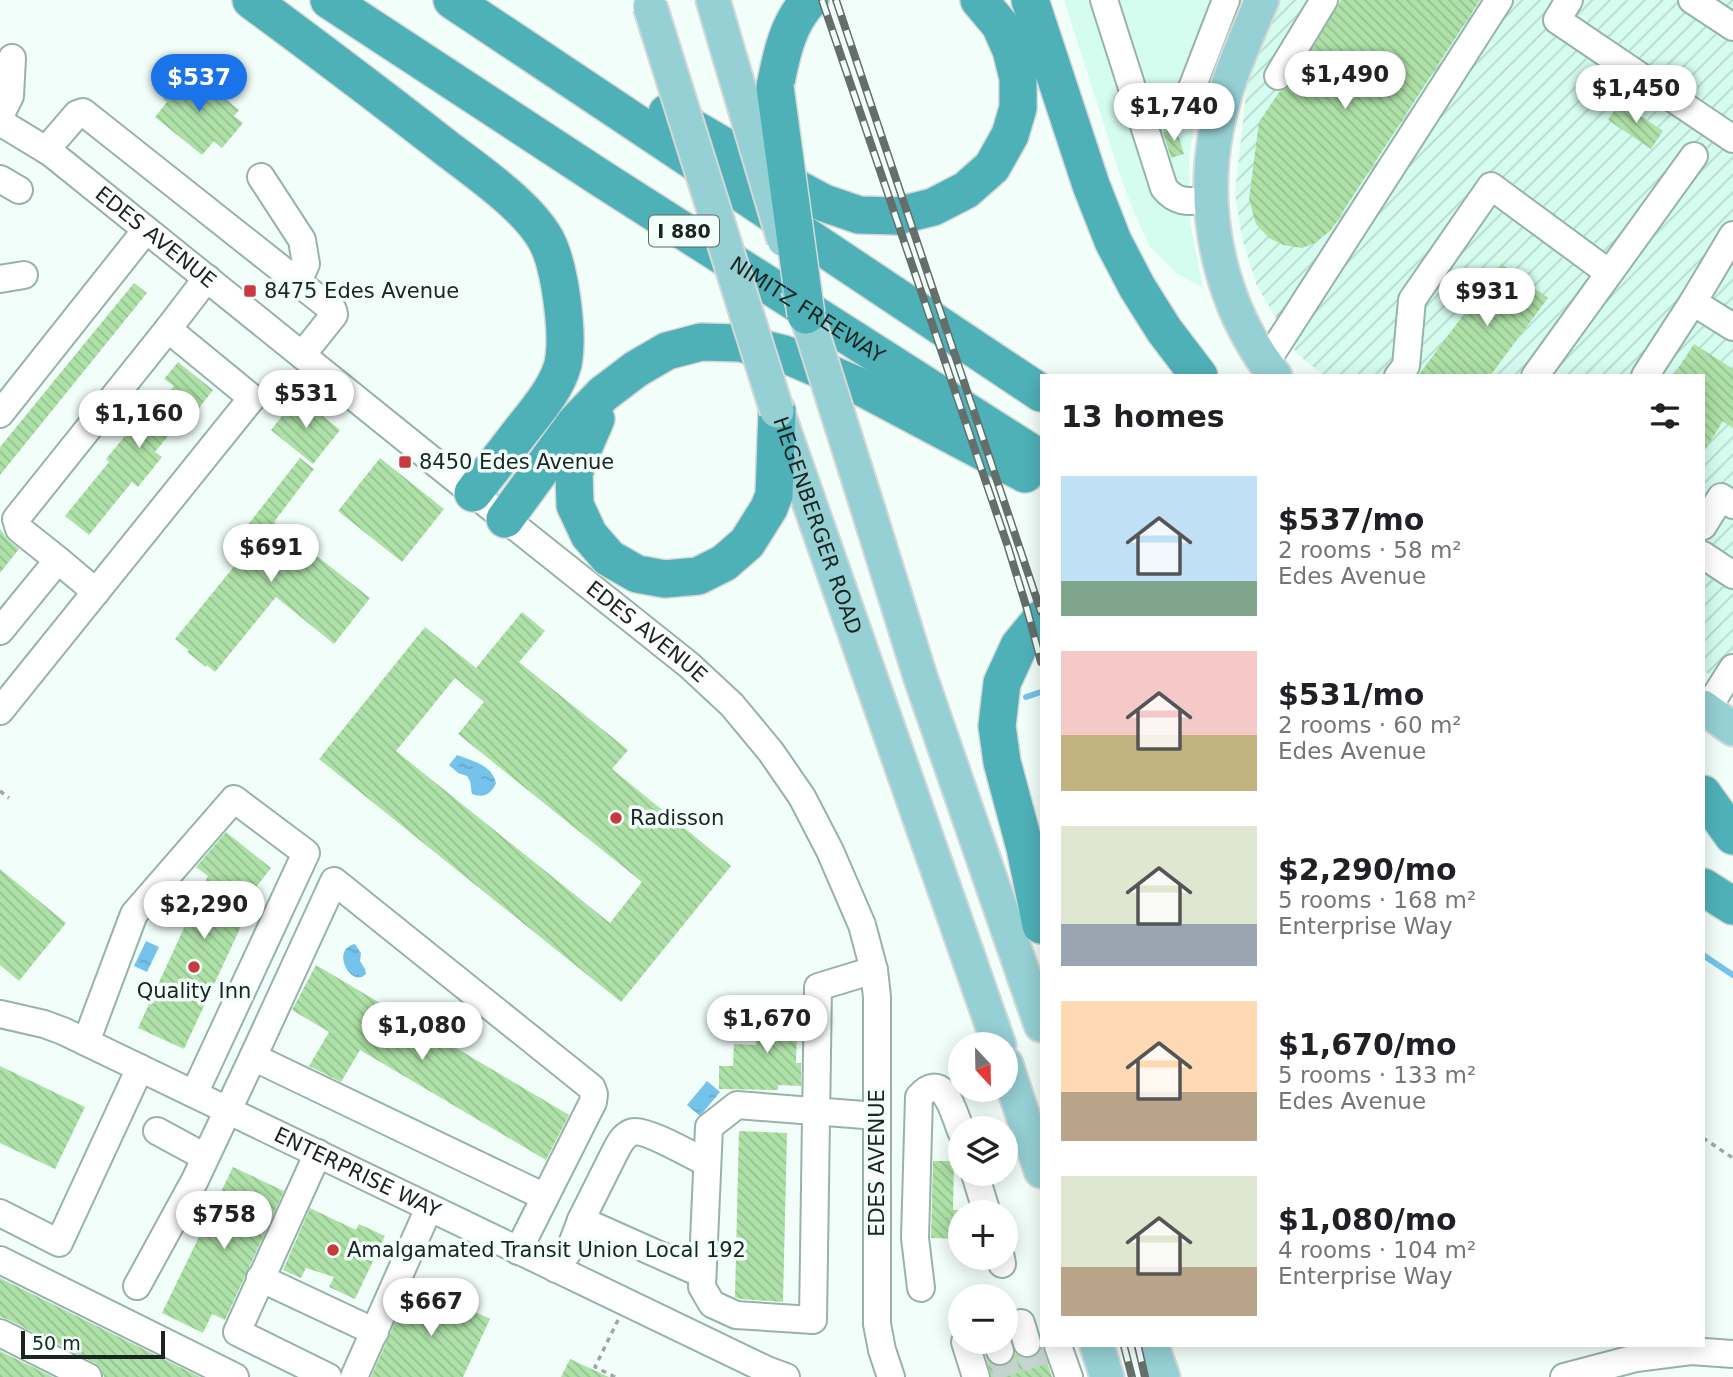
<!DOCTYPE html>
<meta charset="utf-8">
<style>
:root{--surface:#fff;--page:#f2f2f2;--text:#202124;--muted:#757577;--accent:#1a73e8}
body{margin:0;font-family:"DejaVu Sans",sans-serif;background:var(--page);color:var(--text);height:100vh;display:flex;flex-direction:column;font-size:26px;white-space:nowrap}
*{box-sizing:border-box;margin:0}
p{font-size:23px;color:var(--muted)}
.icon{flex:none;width:38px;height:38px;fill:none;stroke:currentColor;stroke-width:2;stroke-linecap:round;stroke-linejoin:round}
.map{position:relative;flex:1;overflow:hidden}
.side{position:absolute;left:1040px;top:374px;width:665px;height:973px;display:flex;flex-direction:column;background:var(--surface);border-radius:0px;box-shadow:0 4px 18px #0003}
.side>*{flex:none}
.needle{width:46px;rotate:158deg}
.tools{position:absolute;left:948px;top:1032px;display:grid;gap:14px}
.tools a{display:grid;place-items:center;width:70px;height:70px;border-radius:50%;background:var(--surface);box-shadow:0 4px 18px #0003;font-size:35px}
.scale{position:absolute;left:21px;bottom:18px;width:144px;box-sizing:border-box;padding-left:7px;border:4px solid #1a2521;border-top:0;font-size:19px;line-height:24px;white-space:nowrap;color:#1a2521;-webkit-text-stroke:5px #f2fef9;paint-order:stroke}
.price{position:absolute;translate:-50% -60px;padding:0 16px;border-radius:24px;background:#fff;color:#222;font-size:23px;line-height:46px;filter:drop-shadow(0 2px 4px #0008)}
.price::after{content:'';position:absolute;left:50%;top:42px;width:21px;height:16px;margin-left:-10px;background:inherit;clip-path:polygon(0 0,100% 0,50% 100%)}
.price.active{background:var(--accent);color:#fff}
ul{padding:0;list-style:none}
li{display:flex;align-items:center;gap:21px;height:175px;padding:0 21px}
li span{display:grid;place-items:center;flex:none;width:196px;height:140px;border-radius:0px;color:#555}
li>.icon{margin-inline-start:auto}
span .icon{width:84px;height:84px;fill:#fffc;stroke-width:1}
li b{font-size:30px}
h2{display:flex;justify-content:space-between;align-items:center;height:84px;padding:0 21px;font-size:30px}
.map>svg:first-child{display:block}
.built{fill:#d5fdef}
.industrial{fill:url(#industrial-furrows)}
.water{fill:url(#water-ripples)}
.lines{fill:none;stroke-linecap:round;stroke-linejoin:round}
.stream{stroke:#75c3eb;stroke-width:6}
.building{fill:url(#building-back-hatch);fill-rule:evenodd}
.minor-tunnel{stroke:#c7d3ce;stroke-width:26;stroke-dasharray:26 13;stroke-linecap:butt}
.minor-casing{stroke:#96b3a9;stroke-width:30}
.major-casing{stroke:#d6d8d7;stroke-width:37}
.highway-casing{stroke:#d6d8d7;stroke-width:40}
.path{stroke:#9ca8a3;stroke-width:3.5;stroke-dasharray:5 5;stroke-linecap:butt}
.minor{stroke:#fff;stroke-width:26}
.major{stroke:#95d0d4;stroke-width:33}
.highway{stroke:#4fb1b8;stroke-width:37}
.rail-casing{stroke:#646f6b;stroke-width:8}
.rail{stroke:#f2fef9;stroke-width:5;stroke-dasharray:16;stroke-linecap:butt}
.major-bridge-casing{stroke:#d6d8d7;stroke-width:37;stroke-linecap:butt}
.highway-bridge-casing{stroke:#d6d8d7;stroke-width:40;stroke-linecap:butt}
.major-bridge{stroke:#95d0d4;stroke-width:33}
.highway-bridge{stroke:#4fb1b8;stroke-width:37}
.poi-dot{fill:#c93940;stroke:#f2fef9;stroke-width:2.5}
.labels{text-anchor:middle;stroke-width:7;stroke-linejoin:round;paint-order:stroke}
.shield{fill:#f2fef9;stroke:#5b6662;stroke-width:2}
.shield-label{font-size:19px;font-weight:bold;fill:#1a2521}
.street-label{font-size:21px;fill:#1a2521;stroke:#f2fef9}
.poi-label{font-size:21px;fill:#1a2521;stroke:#f2fef9;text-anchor:start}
</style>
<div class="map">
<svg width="1733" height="1377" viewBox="0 0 1733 1377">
<defs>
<pattern id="industrial-furrows" width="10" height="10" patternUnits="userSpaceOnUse" patternTransform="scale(1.75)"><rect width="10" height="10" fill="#d5fdef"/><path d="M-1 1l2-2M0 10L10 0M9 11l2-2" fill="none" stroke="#b6d9cd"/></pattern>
<pattern id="water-ripples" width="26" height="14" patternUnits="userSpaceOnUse" patternTransform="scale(1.75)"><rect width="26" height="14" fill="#75c3eb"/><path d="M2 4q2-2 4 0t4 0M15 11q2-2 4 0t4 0" fill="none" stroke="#65a7c9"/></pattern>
<pattern id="building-back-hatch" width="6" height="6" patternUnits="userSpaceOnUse" patternTransform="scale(1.75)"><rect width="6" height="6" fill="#ade1a7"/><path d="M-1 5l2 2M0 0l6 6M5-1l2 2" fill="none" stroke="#94c18f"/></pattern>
</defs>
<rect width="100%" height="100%" fill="#f2fef9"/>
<!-- built -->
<path class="built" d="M1064,0H1238L1202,95L1194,126L1189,159L1190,222L1203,288L1176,273L1150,247L1134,212L1121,178Z"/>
<!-- industrial -->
<path class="industrial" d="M1280,0H1733V693L1703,670V376H1325L1298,355L1257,286L1242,239L1235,193L1248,75Z"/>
<!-- water -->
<path class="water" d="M457,755C473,761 492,765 496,783C491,795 483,798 472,794L470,781L467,776L458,773L449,765Z
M146,941L159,947L147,972L134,966Z
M355,944L361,953L360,961L365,969L366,974L362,977C360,977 358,978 356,977C344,974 335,948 355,944Z
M707,1081L720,1092L700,1116L687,1105Z"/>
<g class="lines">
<!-- stream -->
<path class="stream" d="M1026,697L1041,692
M1703,955L1733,975"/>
</g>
<!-- building -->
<path class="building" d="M1341,0H1480L1331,230L1315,243L1302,248L1283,245L1269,238L1256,224L1249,199L1259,122L1280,91L1286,89L1291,84Z
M192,72L239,110L234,116L243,123L222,148L214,141L202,155L155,117L167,102L163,99L179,79L183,83Z
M1620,102L1663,131L1651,149L1608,120Z
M1176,128L1184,154L1171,158L1163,132Z
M1501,264L1548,298L1490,376H1418Z
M134,283L147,293L0,475V447Z
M1694,344L1733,369V428L1723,421L1703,453V376H1673Z
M178,362L213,390L199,408L194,404L155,452L162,457L138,487L132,482L89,535L65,516L109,462L106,459L129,431L134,435L174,386L164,379Z
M298,396L340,430L313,464L271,430Z
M300,458L314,469L274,522L370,598L334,644L276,597L215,672L207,665L206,667L187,652L189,650L175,639L236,564L227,557L236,546L233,544Z
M380,458L444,509L402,562L338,511Z
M0,529L9,541L19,549L0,573Z
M522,612L545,631L519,662L628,750L612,769L731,866L621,1002L319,759L425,627L476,668ZM455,678L484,702L458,734L642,882L610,923L396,751Z
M226,832L271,868L243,904L250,907L184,1049L138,1028L208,876L196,867Z
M0,869L66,923L19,981L0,965Z
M316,965L569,1115L546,1160L360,1050L341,1082L309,1066L329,1032L292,1010Z
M773,1005H798L796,1063H801V1086L778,1085V1090L719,1089V1066H733L734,1044L756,1045L757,1018H772Z
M0,1066L85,1107L55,1169L0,1143Z
M739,1131L787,1133L783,1302L740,1299L735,1297Z
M933,1161H954L953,1210H961V1239L931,1238Z
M233,1167L284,1191L225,1320L212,1314L203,1333L162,1313Z
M310,1208L356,1230L359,1224L385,1236L355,1299L329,1287L334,1277L306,1268L301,1278L283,1270Z
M0,1278L200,1377H104L101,1369L95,1363L7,1319L0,1317Z
M413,1282L490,1319L463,1377H371Z
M1042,1346L1052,1377H991L987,1359L990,1363L996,1366H1004L1011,1362L1015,1353L1023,1358H1031L1039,1353Z
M0,1351L53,1377H0Z
M570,1359L609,1377H561Z"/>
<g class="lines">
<!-- minor-tunnel -->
<path class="minor-tunnel" d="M1027,1343L1039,1377
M1000,1351L1008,1377"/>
<defs>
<g id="minor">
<path d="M1104,0L1164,188C1178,205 1190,201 1211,200"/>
<path d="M1569,0L1557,20L1733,139"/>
<path d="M1692,0L1733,27"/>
<path d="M1278,76L1324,0"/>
<path d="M1137,103C1151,108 1165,115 1181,111L1187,101L1226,0"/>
<path d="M0,116L10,96L12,58"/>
<path id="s1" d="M0,122L51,153L473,493L689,665L732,705L771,752L802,797L830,851L862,925L874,970L877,997V1324L882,1350L891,1377"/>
<path d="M46,150L77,114L83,112L333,310L334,315L302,355"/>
<path d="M261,177L302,240L306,264L298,282"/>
<path d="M0,179L19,190"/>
<path d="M0,279L24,275"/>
<path d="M1693,302L1733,327"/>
<path d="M1265,364L1499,0"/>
<path d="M1398,376L1406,366L1412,300L1491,186L1609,273"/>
<path d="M1535,376L1694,156"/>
<path d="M1645,376L1693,302L1733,235"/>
<path d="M0,414L146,230"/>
<path d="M1703,526L1721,497L1733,505"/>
<path d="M1703,555L1733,575"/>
<path d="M58,560L96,592"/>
<path d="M0,631L58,560L19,529L16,519L168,329L207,278"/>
<path d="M1707,709L1733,668"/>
<path d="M0,711L252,398L168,329"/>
<path d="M874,970L818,987L813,1320L736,1315L712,1304L702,1287L709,1127L737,1105L877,1116"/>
<path id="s2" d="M0,1014L44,1024L63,1031L767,1370L786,1377"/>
<path d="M86,1042L134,914L234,799L306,853L194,1094"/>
<path d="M253,1057L545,1197"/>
<path d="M157,1131L205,1157"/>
<path d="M318,1153L237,1332L328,1377"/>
<path d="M975,1174L987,1213"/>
<path d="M0,1213L59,1243L140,1068"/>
<path d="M581,1220L702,1274"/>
<path d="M1001,1258L1002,1264"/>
<path d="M0,1260L235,1377"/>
<path d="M556,1269L570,1249L581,1220L617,1148C621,1141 625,1134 633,1132C646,1129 693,1156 707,1163"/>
<path d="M260,1278L375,1332"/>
<path d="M137,1286L195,1180L253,1057L334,881L592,1088L594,1094L593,1102L518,1251"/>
<path d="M921,1288L915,1238L919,1097C944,1068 954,1114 961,1131"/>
<path d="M1021,1323L1027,1343"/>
<path d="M0,1333L88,1377"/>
<path d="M965,1342L976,1377"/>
<path d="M997,1342L1000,1351"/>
<path d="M1058,1346L1069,1377"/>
<path d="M354,1377L429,1208"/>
<path d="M1564,1377L1636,1358L1691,1351L1733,1354"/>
</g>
<g id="major">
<path d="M713,0L730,58"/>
<path d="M1262,0C1244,43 1224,86 1216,132C1200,216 1222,309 1275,376"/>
<path id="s3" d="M779,416L999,1045"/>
<path d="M869,512L920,676L1041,1025"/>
<path d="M1703,707L1733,729"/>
<path d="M1006,1064L1041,1171"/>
<path d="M1097,1346L1107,1377"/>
<path d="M1152,1346L1163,1377"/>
</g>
<g id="highway">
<path d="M251,0C316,48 381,97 445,147C475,170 523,203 543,235C560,260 569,334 563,364C557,388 536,412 521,431C505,452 489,472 473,493"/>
<path id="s4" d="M329,0L602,179L1041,459"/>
<path d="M452,0L1041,393"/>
<path d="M1030,0L1091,185L1113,241L1137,287L1164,330L1199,376"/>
<path d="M775,87C781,57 787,23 810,0"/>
<path d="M667,113L794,187L824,203L859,215L897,216L933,207L966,190L992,167L1010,135L1018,108V78L1011,50L1000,25L979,0"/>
<path d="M596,419L583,449L574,473L575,505L589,535L609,558L637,574L665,579L698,576L724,563L747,543L769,508L774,495L777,411"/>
<path d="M505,519L576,422L603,394L636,369L667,351L701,342L740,343L784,354L863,388L1025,474"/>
<path d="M1041,619L1019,646L1002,683L997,726L1002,762L1025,848L1041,925"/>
<path d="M1703,794L1733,836"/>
<path d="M1703,887L1733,906"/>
</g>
</defs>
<!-- minor casing -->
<use href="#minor" class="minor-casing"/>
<!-- major casing -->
<use href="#major" class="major-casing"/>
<!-- highway casing -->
<use href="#highway" class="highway-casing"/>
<!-- path -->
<path class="path" d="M0,791L9,798
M1703,1138L1733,1158
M615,1377L595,1367L618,1320"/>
<!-- minor -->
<use href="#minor" class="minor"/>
<!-- major -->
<use href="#major" class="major"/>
<!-- highway -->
<use href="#highway" class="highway"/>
<defs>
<path id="rail" d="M822,0L1008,547L1027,609L1041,662
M836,0L1041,612
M1124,1346L1132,1377
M1138,1346L1145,1377"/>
</defs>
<!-- rail casing -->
<use href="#rail" class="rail-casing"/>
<!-- rail -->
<use href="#rail" class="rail"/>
<defs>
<path id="major-bridge" d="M650,6L777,411
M730,58L784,240
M798,288L869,512"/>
<path id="highway-bridge" d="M775,87L806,315"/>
</defs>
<!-- major-bridge casing -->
<use href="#major-bridge" class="major-bridge-casing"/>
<!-- highway-bridge casing -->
<use href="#highway-bridge" class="highway-bridge-casing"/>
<!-- major-bridge -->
<use href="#major-bridge" class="major-bridge"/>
<!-- highway-bridge -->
<use href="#highway-bridge" class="highway-bridge"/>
</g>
<!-- markers -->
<g class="poi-dot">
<rect x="243" y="284" width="14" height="14" rx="3.5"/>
<rect x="398" y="455" width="14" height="14" rx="3.5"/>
<circle cx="616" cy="818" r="7"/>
<circle cx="194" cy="967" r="7"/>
<circle cx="333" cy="1250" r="7"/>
</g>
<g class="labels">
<!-- shield labels -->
<rect class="shield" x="649" y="215.5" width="70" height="31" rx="5"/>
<g class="shield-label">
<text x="684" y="238">I 880</text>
</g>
<!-- street labels -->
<g class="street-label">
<text dy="7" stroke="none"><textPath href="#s1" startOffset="194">EDES AVENUE</textPath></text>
<text dy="7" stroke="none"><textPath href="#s4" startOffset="570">NIMITZ FREEWAY</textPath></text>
<text dy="7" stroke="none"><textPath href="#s3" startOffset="116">HEGENBERGER ROAD</textPath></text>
<text dy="7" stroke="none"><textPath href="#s1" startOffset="824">EDES AVENUE</textPath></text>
<text transform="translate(877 1163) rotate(-90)" y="7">EDES AVENUE</text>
<text dy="7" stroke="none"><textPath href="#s2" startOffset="392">ENTERPRISE WAY</textPath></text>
</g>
<!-- poi labels -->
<g class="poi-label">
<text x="264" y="298">8475 Edes Avenue</text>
<text x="419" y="469">8450 Edes Avenue</text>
<text x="630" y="825">Radisson</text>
<text x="194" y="998" text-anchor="middle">Quality Inn</text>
<text x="347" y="1257">Amalgamated Transit Union Local 192</text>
</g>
</g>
</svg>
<div class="tools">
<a><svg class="needle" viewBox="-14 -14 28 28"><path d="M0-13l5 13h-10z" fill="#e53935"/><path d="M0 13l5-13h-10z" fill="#757577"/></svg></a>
<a><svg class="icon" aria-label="layers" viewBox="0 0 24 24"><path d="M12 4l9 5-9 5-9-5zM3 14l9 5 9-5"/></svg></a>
<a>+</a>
<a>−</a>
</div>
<div class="scale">50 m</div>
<b class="price" style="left:1345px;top:111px">$1,490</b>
<b class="price active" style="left:199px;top:114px">$537</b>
<b class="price" style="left:1636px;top:125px">$1,450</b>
<b class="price" style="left:1174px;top:143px">$1,740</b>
<b class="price" style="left:1487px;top:328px">$931</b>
<b class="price" style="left:306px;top:430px">$531</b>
<b class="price" style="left:139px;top:450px">$1,160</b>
<b class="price" style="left:271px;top:584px">$691</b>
<b class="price" style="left:204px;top:941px">$2,290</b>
<b class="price" style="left:767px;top:1055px">$1,670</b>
<b class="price" style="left:422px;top:1062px">$1,080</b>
<b class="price" style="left:224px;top:1251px">$758</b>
<b class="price" style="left:431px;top:1338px">$667</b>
<section class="side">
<h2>13 homes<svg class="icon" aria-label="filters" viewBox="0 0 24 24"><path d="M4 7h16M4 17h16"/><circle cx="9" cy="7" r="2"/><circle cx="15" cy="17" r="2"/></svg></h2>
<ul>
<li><span style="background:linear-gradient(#bfe0f5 75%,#7fa58c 0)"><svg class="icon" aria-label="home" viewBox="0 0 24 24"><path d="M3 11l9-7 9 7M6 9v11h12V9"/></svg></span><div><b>$537/mo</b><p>2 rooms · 58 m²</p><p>Edes Avenue</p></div></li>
<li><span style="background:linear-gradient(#f6c9c9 60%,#c2b280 0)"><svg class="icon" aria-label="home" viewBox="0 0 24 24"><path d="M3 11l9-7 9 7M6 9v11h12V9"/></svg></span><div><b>$531/mo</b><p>2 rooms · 60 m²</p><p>Edes Avenue</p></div></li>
<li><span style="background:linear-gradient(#dfe7d0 70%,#9aa5b1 0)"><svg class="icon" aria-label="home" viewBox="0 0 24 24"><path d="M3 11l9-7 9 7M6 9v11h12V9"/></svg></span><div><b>$2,290/mo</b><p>5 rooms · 168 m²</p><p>Enterprise Way</p></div></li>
<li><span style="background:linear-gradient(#ffd9b3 65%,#b9a48a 0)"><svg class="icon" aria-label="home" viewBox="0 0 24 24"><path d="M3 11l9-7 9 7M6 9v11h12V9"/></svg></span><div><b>$1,670/mo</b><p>5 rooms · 133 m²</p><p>Edes Avenue</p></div></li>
<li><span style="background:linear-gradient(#dfe7d0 65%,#b9a48a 0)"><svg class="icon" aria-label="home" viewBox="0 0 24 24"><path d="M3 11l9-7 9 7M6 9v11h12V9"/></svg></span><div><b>$1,080/mo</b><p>4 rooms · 104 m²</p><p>Enterprise Way</p></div></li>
</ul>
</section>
</div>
